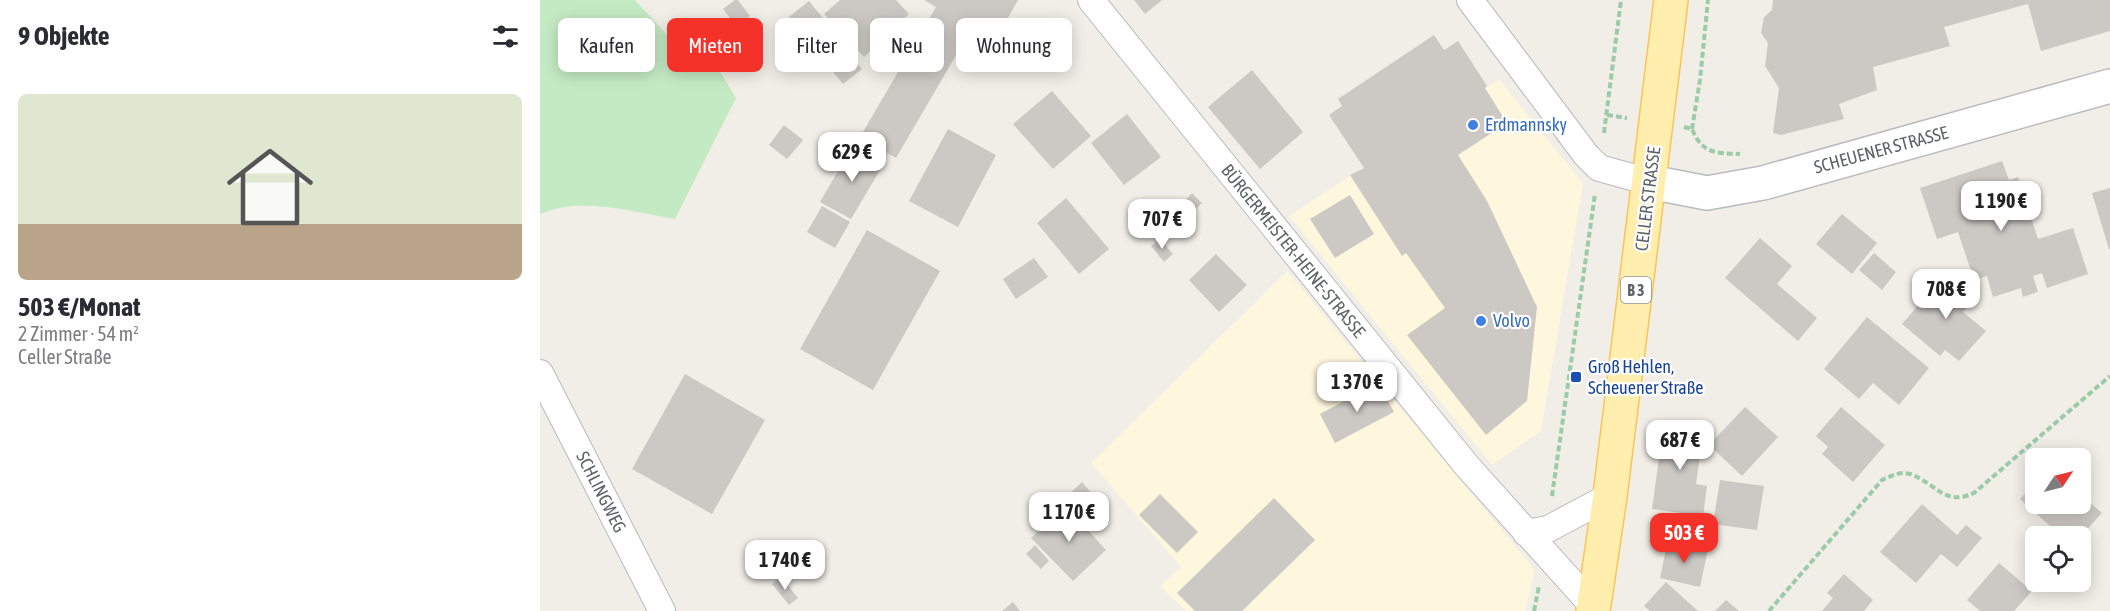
<!DOCTYPE html>
<html lang="de">
<meta charset="utf-8">
<style>
:root{--surface:#fff;--page:#f2f2f3;--text:#2b2b33;--muted:#7c7c81;--line:#e1e1e2;--accent:#f4322a}
body{margin:0;font-family:"Asap Condensed",sans-serif;background:var(--page);color:var(--text);height:100vh;display:flex;flex-direction:column;font-size:22px;white-space:nowrap}
*{box-sizing:border-box;margin:0}
p{font-size:20px;color:var(--muted)}
.icon{flex:none;width:33px;height:33px;fill:none;stroke:currentColor;stroke-width:2;stroke-linecap:round;stroke-linejoin:round}
.map{position:relative;flex:1;overflow:hidden}
.side{display:flex;flex-direction:column;background:var(--surface);width:540px}
.side>*{flex:none}
.banner{position:absolute;left:18px;top:18px;width:570px;height:54px;display:flex;gap:12px}
.needle{width:39px;rotate:55deg}
.buttons{position:absolute;left:1485px;top:448px;display:grid;gap:12px}
.buttons a{display:grid;place-items:center;width:66px;height:66px;border-radius:9px;background:var(--surface);box-shadow:0 3px 15px #0003;font-size:30px}
.price{position:absolute;translate:-50% -51px;padding:0 14px;border-radius:12px;background:#fff;color:#222;font-size:20px;line-height:39px;filter:drop-shadow(0 2px 3px #0008)}
.price::after{content:'';position:absolute;left:50%;top:36px;width:18px;height:14px;margin-left:-9px;background:inherit;clip-path:polygon(0 0,100% 0,50% 100%)}
.price.selected{background:var(--accent);color:#fff}
ul{padding:0;list-style:none}
li{display:grid;align-content:center;gap:12px;height:318px;padding:0 18px}
li+li{border-top:2px solid var(--line)}
li span{display:grid;place-items:center;height:186px;border-radius:9px;color:#555}
li>.icon{margin-inline-start:auto}
span .icon{width:108px;height:108px;fill:#fffc;stroke-width:1}
li b{font-size:26px}
h2{display:flex;justify-content:space-between;align-items:center;height:72px;padding:0 18px;font-size:26px}
.pill{padding:0 21px;border-radius:9px;background:var(--surface);box-shadow:0 3px 15px #0003;font-size:21px;line-height:54px}
.pill.selected{background:var(--accent);color:#fff}
main{display:flex;flex:1;min-height:0}
.map>svg:first-child{display:block}
.commercial{fill:#fff6de}
.green{fill:#c4eac3}
.building{fill:#ccc9c4}
.lines{fill:none;stroke-linecap:round;stroke-linejoin:round}
.street-casing{stroke:#b7babe;stroke-width:28}
.secondary-casing{stroke:#b8bcc1;stroke-width:36}
.primary-casing{stroke:#fac557;stroke-width:36}
.path{stroke:#9bcba7;stroke-width:4;stroke-dasharray:6 3;stroke-linecap:butt}
.street{stroke:#fff;stroke-width:26}
.secondary{stroke:#fff;stroke-width:33}
.primary{stroke:#ffeeae;stroke-width:33}
.shop-dot{fill:#3f7fe0;stroke:#fff;stroke-width:2}
.transit-dot{fill:#1a4fb4;stroke:#fff;stroke-width:2}
.labels{text-anchor:middle;stroke-width:4.5;stroke-linejoin:round;paint-order:stroke}
.shield{fill:#fff;stroke:#8e9295;stroke-width:1.5}
.shield-label{font-size:16px;font-weight:bold;fill:#5e6368}
.shop-label{font-size:18px;fill:#366cbe;stroke:#fff;text-anchor:start}
.street-label{font-size:18px;fill:#5e6368;stroke:#fff}
.transit-label{font-size:18px;fill:#164399;stroke:#fff;text-anchor:start}
</style>
<main>
<section class="side">
<h2>9 Objekte<svg class="icon" aria-label="filters" viewBox="0 0 24 24"><path d="M4 7h16M4 17h16"/><circle cx="9" cy="7" r="2"/><circle cx="15" cy="17" r="2"/></svg></h2>
<ul>
<li><span style="background:linear-gradient(#dfe7d0 70%,#b9a48a 0)"><svg class="icon" aria-label="home" viewBox="0 0 24 24"><path d="M3 11l9-7 9 7M6 9v11h12V9"/></svg></span><div><b>503 €/Monat</b><p>2 Zimmer · 54 m²</p><p>Celler Straße</p></div></li>
</ul>
</section>
<div class="map">
<svg width="1570" height="611" viewBox="0 0 1570 611">
<rect width="100%" height="100%" fill="#f1eee7"/>
<!-- commercial -->
<path class="commercial" d="M959,79L1043,184L1001,431L952,465L749,216Z
M747,271L995,570L985,611H646L620,586L641,567L551,463Z"/>
<!-- green -->
<path class="green" d="M0,0H95L155,66L174,62L196,98L135,219C92,212 42,196 0,214Z"/>
<!-- building -->
<path class="building" d="M195,0H198L210,16L197,27L183,9Z
M300,0H356L369,14L324,57L284,14Z
M384,0H478L455,41L432,28L356,158L320,137L396,7Z
M594,0H622L605,14Z
M1233,0H1570V31L1501,51L1488,4L1404,27L1410,46L1333,67L1337,90L1299,104L1304,119L1241,135L1233,133L1239,88L1225,66L1228,43L1221,33L1224,17L1232,10Z
M269,1L287,23L267,40L249,17Z
M289,29L322,69L303,84L270,44Z
M894,35L904,50L918,41L947,86L945,88L967,123L918,155L947,201L997,307L987,401L946,435L867,335L905,308L866,253L862,256L810,175L824,168L789,115L802,106L798,99Z
M712,70L763,132L720,169L668,107Z
M512,91L551,136L513,169L473,124Z
M587,114L621,157L584,185L551,143Z
M244,125L263,140L247,159L229,145Z
M408,129L456,155L418,227L369,201Z
M312,147L343,165L311,219L280,202Z
M1462,161L1469,180L1478,177L1498,239L1533,228L1548,274L1507,288L1502,273L1493,276L1498,292L1483,297L1481,288L1453,297L1447,276L1434,280L1418,232L1397,239L1380,188Z
M1570,188V249H1569L1552,193Z
M652,193L662,203L626,239L616,230Z
M810,195L834,234L795,258L770,219Z
M526,198L569,249L539,274L497,223Z
M282,206L310,222L295,248L267,232Z
M1302,214L1337,243L1312,274L1276,244Z
M327,230L400,271L333,390L260,349Z
M1220,238L1252,266L1237,284L1277,318L1258,341L1185,278Z
M620,239L633,254L624,262L611,246Z
M1334,253L1356,272L1342,290L1319,270Z
M676,254L707,285L679,312L649,280Z
M494,258L508,277L476,299L463,279Z
M1406,273L1435,298L1423,312L1446,331L1419,361L1405,350L1400,356L1362,324Z
M1327,317L1389,368L1359,405L1333,383L1319,399L1284,369Z
M145,374L225,420L172,514L92,469Z
M838,383L854,412L795,443L780,414Z
M1205,407L1238,437L1202,476L1169,445Z
M1301,407L1345,445L1313,482L1282,454L1288,447L1276,436Z
M1124,422L1164,428L1156,484L1167,486L1163,516L1112,509Z
M1180,480L1224,486L1217,530L1173,524Z
M542,482L559,502L544,515L527,496Z
M1496,482V504H1540V494L1562,513L1540,537H1522L1480,499Z
M620,494L658,532L637,553L599,515Z
M734,498L775,540L702,611H655L637,593Z
M1382,504L1417,535L1426,525L1442,538L1417,567L1401,554L1376,583L1340,552Z
M525,505L566,550L533,581L491,538Z
M1129,513L1169,519L1168,529L1127,523Z
M1128,540L1168,549L1160,587L1120,578Z
M495,545L509,561L501,569L486,554Z
M1459,563L1492,591L1474,611H1440L1427,600Z
M1304,574L1333,600L1324,611H1282L1293,598L1287,593Z
M241,577L258,598L249,605L232,584Z
M1126,582L1158,611H1110L1104,606Z
M1186,600L1199,611H1175Z
M473,602L480,611H462Z"/>
<g class="lines">
<defs>
<path id="street" d="M551,0L927,466L1053,606
M930,0L1046,155L1059,168L1110,182
M0,373L122,611
M986,533L1008,529L1070,496"/>
<path id="secondary" d="M1110,182L1167,193L1223,183L1570,86"/>
<path id="primary" d="M1053,611L1070,496L1131,0"/>
</defs>
<!-- street casing -->
<use href="#street" class="street-casing"/>
<!-- secondary casing -->
<use href="#secondary" class="secondary-casing"/>
<!-- primary casing -->
<use href="#primary" class="primary-casing"/>
<!-- path -->
<path class="path" d="M1067,115L1087,118
M1144,127L1152,129C1162,154 1176,153 1200,154
M1152,129L1160,80L1168,0
M1064,133L1081,0
M1012,496L1055,194
M994,611L999,586
M1229,611L1342,480C1351,476 1360,471 1370,474C1396,483 1404,507 1434,493L1570,376"/>
<!-- street -->
<use href="#street" class="street"/>
<!-- secondary -->
<use href="#secondary" class="secondary"/>
<!-- primary -->
<use href="#primary" class="primary"/>
</g>
<!-- markers -->
<g class="shop-dot">
<circle cx="933" cy="125" r="6"/>
<circle cx="941" cy="321" r="6"/>
</g>
<rect class="transit-dot" x="1030" y="371" width="12" height="12" rx="3"/>
<g class="labels">
<!-- shield labels -->
<rect class="shield" x="1081" y="277" width="30" height="26" rx="4.5"/>
<g class="shield-label">
<text x="1096" y="296">B 3</text>
</g>
<!-- shop labels -->
<g class="shop-label">
<text x="945" y="131">Erdmannsky</text>
<text x="953" y="327">Volvo</text>
</g>
<!-- street labels -->
<g class="street-label">
<text transform="translate(1341 150) rotate(-15)" y="6">SCHEUENER STRASSE</text>
<text transform="translate(1108 199) rotate(-83)" y="6">CELLER STRASSE</text>
<text transform="translate(753 251) rotate(51)" y="6">BÜRGERMEISTER-HEINE-STRASSE</text>
<text transform="translate(61 492) rotate(63)" y="6">SCHLINGWEG</text>
</g>
<!-- transit labels -->
<g class="transit-label">
<text x="1048" y="373">Groß Hehlen,<tspan x="1048" dy="21">Scheuener Straße</tspan></text>
</g>
</g>
</svg>
<div class="buttons">
<a><svg class="needle" viewBox="-14 -14 28 28"><path d="M0-13l5 13h-10z" fill="#e53935"/><path d="M0 13l5-13h-10z" fill="#7c7c81"/></svg></a>
<a><svg class="icon" aria-label="locate" viewBox="0 0 24 24"><circle cx="12" cy="12" r="6"/><path d="M12 2v4M12 18v4M2 12h4M18 12h4"/></svg></a>
</div>
<b class="price" style="left:312px;top:183px">629 €</b>
<b class="price" style="left:1461px;top:232px">1 190 €</b>
<b class="price" style="left:622px;top:250px">707 €</b>
<b class="price" style="left:1406px;top:320px">708 €</b>
<b class="price" style="left:817px;top:413px">1 370 €</b>
<b class="price" style="left:1140px;top:471px">687 €</b>
<b class="price" style="left:529px;top:543px">1 170 €</b>
<b class="price selected" style="left:1144px;top:564px">503 €</b>
<b class="price" style="left:245px;top:591px">1 740 €</b>
<div class="banner">
<a class="pill">Kaufen</a>
<a class="pill selected">Mieten</a>
<a class="pill">Filter</a>
<a class="pill">Neu</a>
<a class="pill">Wohnung</a>
</div>
</div>
</main>
